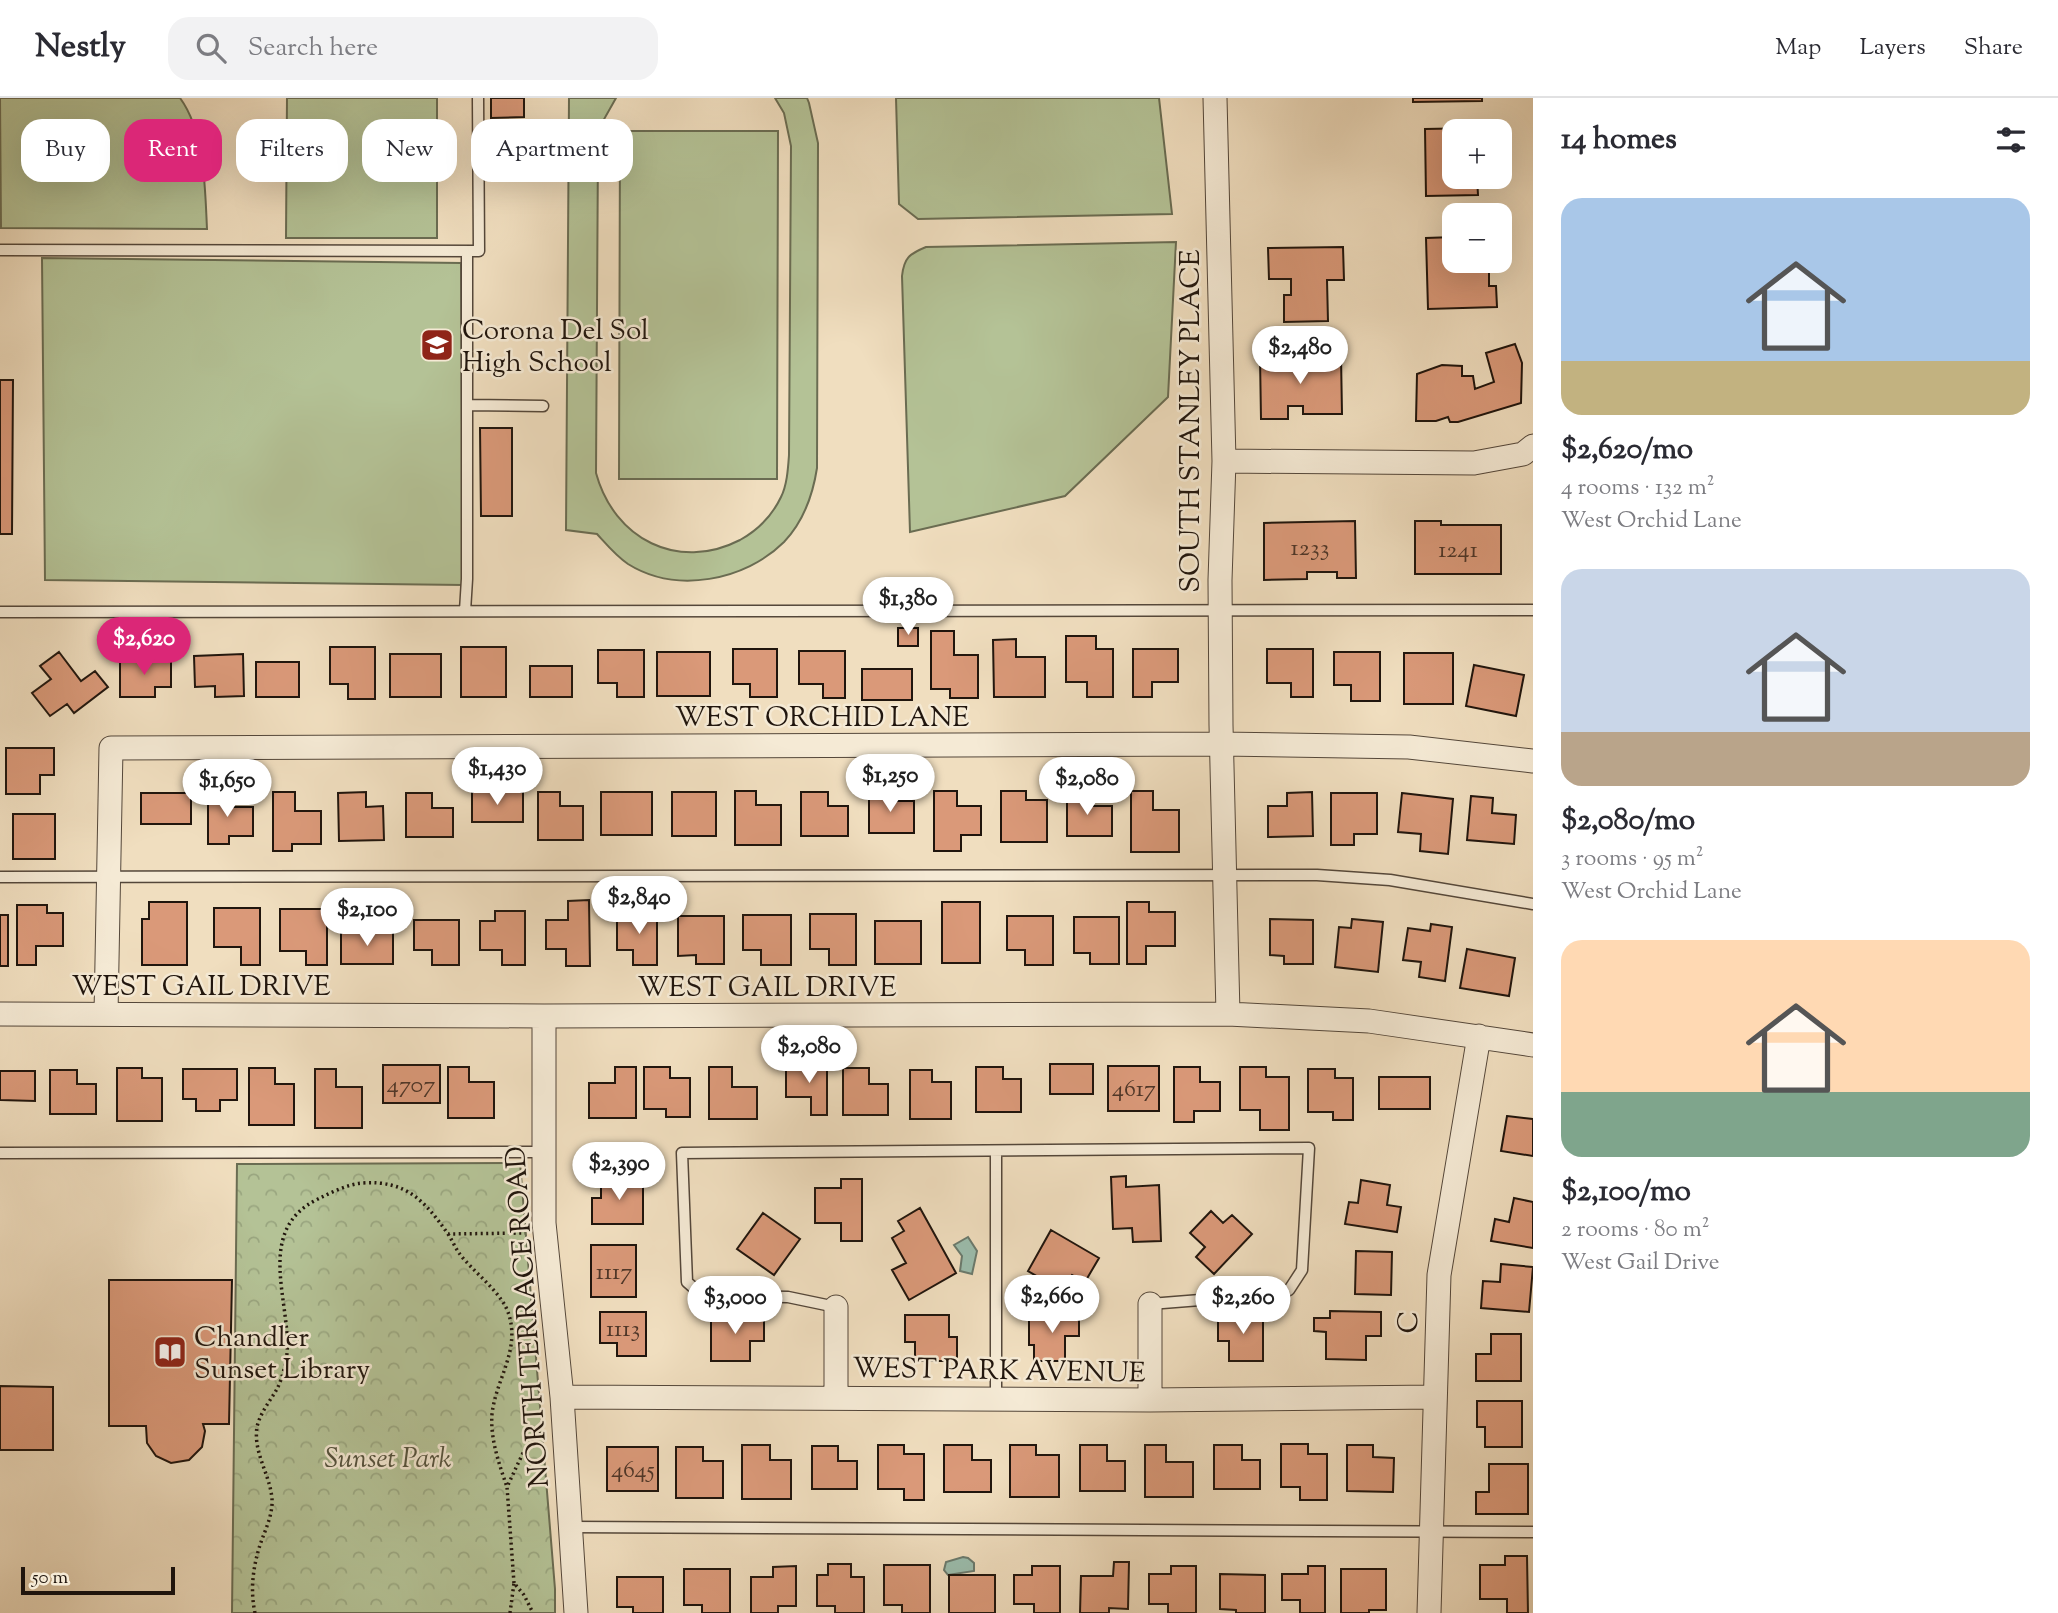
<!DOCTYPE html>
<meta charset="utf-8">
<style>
:root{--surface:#fff;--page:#f2f2f3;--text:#2b2b33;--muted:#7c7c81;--line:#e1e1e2;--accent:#db2777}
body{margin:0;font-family:"Sorts Mill Goudy",serif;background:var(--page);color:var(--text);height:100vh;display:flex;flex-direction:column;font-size:26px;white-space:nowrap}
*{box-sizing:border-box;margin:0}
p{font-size:23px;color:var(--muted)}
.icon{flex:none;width:38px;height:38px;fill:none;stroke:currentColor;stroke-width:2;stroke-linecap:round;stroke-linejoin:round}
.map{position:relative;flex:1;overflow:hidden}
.sheet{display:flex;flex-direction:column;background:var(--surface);width:525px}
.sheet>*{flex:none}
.guide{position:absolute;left:21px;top:21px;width:665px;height:63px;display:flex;gap:14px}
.buttons{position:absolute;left:1442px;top:21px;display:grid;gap:14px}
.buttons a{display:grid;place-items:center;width:70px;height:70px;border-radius:14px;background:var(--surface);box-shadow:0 7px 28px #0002;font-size:35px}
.scale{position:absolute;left:21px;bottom:18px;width:154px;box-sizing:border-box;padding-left:7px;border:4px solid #20150d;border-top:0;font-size:19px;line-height:24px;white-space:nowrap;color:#20150d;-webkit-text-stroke:5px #f5ead5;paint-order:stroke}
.price{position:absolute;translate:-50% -60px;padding:0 16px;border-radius:24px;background:#fff;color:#222;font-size:23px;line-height:46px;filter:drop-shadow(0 2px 4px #0008)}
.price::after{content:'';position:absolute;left:50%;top:42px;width:21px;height:16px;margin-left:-10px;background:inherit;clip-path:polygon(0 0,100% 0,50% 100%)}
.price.current{background:var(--accent);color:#fff}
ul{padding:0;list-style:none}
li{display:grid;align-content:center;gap:14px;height:371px;padding:0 28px}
li span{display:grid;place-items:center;height:217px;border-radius:21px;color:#555}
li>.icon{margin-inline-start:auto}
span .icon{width:126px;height:126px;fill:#fffc;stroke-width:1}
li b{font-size:30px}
h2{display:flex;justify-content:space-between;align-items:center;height:84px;padding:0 28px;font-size:30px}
.chip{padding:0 24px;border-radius:21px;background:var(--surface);box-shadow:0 7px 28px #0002;font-size:24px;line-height:63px}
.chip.current{background:var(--accent);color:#fff}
header{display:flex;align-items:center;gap:42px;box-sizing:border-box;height:98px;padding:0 35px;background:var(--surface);border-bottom:2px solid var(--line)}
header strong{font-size:33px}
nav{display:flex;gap:38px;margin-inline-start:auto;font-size:24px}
.search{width:490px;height:63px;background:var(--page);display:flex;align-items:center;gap:18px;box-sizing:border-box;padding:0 24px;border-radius:21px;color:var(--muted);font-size:26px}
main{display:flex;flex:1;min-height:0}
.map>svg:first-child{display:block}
.park{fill:url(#park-crowns);stroke:#6a6c52;stroke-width:2}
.pitch{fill:#b4c296;stroke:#6a6c52;stroke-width:2}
.water{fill:#9bbdad;stroke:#6a7a6d;stroke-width:2}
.building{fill:#da9979;stroke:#20150d;stroke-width:2}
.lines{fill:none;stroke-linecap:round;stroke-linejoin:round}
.service-casing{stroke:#54473a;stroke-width:13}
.minor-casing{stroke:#54473a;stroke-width:25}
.path{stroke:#20150d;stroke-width:3.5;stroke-dasharray:2 3.5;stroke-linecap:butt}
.service{stroke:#f5ead5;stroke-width:10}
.minor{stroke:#f5ead5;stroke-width:23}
.labels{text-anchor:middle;stroke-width:5;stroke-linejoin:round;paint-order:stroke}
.number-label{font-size:24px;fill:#4e3628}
.poi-label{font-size:28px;fill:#20150d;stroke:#f5ead5;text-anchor:start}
.street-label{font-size:28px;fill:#20150d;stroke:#f5ead5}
.park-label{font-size:28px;font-style:italic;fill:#54523d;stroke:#f5ead5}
</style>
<header>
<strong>Nestly</strong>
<div class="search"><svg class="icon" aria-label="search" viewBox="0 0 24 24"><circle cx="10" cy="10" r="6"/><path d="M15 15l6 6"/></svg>Search here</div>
<nav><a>Map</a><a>Layers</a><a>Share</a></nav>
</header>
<main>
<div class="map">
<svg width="1533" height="1515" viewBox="0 0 1533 1515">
<defs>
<pattern id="park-crowns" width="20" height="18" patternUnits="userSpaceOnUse" patternTransform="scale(1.75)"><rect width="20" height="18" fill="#b4c296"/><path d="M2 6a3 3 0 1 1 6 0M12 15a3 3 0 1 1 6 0" fill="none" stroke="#9aa680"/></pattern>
</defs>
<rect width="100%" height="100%" fill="#f0debf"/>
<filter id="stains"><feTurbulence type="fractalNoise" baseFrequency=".00286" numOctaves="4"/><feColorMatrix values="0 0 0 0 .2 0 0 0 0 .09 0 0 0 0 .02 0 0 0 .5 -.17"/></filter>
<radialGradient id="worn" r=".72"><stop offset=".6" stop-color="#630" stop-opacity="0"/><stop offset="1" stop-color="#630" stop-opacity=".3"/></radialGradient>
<!-- park -->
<path class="park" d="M520,1065L555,1491V1515H232L237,1066Z"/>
<!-- pitch -->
<path class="pitch" d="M0,0H180C205,34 205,90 207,131L1,130Z
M287,0H437V140H286Z
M569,0H616L603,23L598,46L596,375C614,441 678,474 740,442C758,432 772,418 781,399C787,387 788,371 789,357L791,48L784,15L775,0H807L809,5L818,45L817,370C813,396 803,424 784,444C745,483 676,496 628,466C616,458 607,447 597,436L566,432Z
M896,0H1159L1172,116L918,121L899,106Z
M620,33H778L777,381H619Z
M1176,144L1168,299L1065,398L910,434L902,178C904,160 909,156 926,149Z
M42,160L461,165L463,487L45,482Z"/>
<!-- water -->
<path class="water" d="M968,1139L977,1153L972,1176L960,1173L962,1158L954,1147Z
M963,1459L968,1460L974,1465V1473L948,1477L944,1472L946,1464Z"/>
<!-- building -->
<path class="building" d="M491,0H524V19L491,20Z
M1413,0H1482V3L1413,4Z
M1476,30V33H1454V79H1477L1478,97L1426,98L1425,31Z
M483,33H517V66H483Z
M1454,139V163H1489V188H1496L1497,209L1428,211L1426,140Z
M1343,149L1344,182H1327L1328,223L1284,224V197H1291V181H1269L1268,150Z
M1515,246L1522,265L1521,305L1458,324H1450L1448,319L1436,323H1416L1417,276L1442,267L1462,268V278H1473L1475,291L1494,284L1486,255Z
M1341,258L1342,316H1303V308H1288V321H1261L1260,259Z
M0,282H13L12,436H0Z
M480,330H512V418H481Z
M1355,423L1356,480H1337V474H1307V481L1264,482V425Z
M1415,423H1441V427H1501V476H1415Z
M898,530H918V548H898Z
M931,533H954V557H978V600H950V591H931Z
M1066,538H1096V551H1113V599H1087V584H1066Z
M1016,541V559H1045V599H994L993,542Z
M330,549H375V601H348V586H330Z
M461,549H506V599H461Z
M733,551H777V599H750V586H733Z
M1133,551H1178V584H1152V599H1133Z
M1267,551H1313V599H1291V585H1267Z
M598,552H644V599H617V585H598Z
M799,553H845V600H823V586H799Z
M59,554L81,583L95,573L108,589L74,615L67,606L50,618L32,595L51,581L40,568Z
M657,554H710V598H657Z
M1334,554H1380V603H1351V587H1334Z
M1404,555H1453V606H1404Z
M243,556L244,598L215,599V588L195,589L194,558Z
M390,556H441V599H390Z
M120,561H171V589H155V599H120Z
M256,564H299V599H256Z
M1474,567L1524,577L1516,618L1466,608Z
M530,568H572V599H530Z
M862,571H912V602H862Z
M6,650H54V677H40V696H6Z
M735,693H756V707H781V747H735Z
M869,693H894V703H914V735H869Z
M934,693H957V708H981V737H961V753H934Z
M1001,693H1026V702H1047V744H1001Z
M1067,693H1087V708H1112V738H1067Z
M1131,693H1153V712H1179V754H1131Z
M208,694H233V709H253V738H229V746H208Z
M273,694H295V713H321V746H292V753H273Z
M366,694V709L383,708L384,742L339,743L338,695Z
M472,694H523V724H472Z
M538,694H560V708H583V742H538Z
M601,694H652V737H601Z
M672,694H716V738H672Z
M801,694H828V708H848V738H801Z
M1312,694L1313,738L1268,739V708H1287V695Z
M141,695H191V726H141Z
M406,695H432V710H453V739H406Z
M1331,695H1377V736H1354V747H1331Z
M1402,695L1453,701L1448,756L1420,753L1421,736L1398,734Z
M1471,698L1493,700L1492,715L1516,717L1514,746L1467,742Z
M13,716H55V761H13Z
M589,802L590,868H566V851H546V822H568V803Z
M149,804H187V867H142V821H149Z
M942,804H980V865H942Z
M1127,804H1149V814H1175V848H1146V866H1127Z
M17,807H47V815H63V848H36V867H17Z
M214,810H260V867H241V849H214Z
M280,811H327V867H306V853H280Z
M495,813H525V867H502V852H480V823H495Z
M617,814H657V867H633V852H617Z
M810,816H856V867H829V851H810Z
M0,817H8V868H0Z
M743,817H791V867H761V852H743Z
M678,818H724V866H696V857L678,858Z
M1007,818H1053V867H1025V852H1007Z
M1074,819H1119V866H1090V855H1074Z
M1270,821L1313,822V866H1284V858L1270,857Z
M1352,821L1383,824L1378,874L1335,869L1339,829L1351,830Z
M414,822H459V867H432V852H414Z
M875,823H921V866H875Z
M1431,826L1452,829L1445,883L1419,879L1421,864L1403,862L1408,830L1430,833Z
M341,833H393V866H341Z
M1467,851L1515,860L1509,898L1460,890Z
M786,966H827V1017H811V999H786Z
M1050,966H1093V996H1050Z
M383,967H440V1005H383Z
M1108,968H1159V1013H1108Z
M448,969H469V984H494V1020H448Z
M615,969H636V1020H589V985H615Z
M644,969H670V980H690V1019H666V1011H644Z
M709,969H732V989H757V1021H709Z
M976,969H1003V981H1021V1014H976Z
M1174,969H1200V984H1220V1013H1194V1024H1174Z
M1240,969H1266V979H1289V1032H1260V1012H1240Z
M117,970H142V980H162V1023H117Z
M249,970H275V986H294V1027H249Z
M843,970H869V986H888V1017H843Z
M183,971H237V1002H220V1013H196V1001H183Z
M315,971H336V989H362V1030H315Z
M1308,971H1335V980H1353V1022H1333V1014H1308Z
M50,972H77V986H96V1016H50Z
M910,972H932V984H951V1021H910Z
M0,973H35V1003L0,1002Z
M1379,979H1430V1011H1379Z
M1507,1018L1533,1021V1058L1501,1053Z
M1126,1078V1089L1159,1087L1161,1143L1133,1144L1132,1130L1113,1131L1111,1079Z
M601,1080H643V1126H592V1100H601Z
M841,1081H862V1143H841V1125H815V1090H841Z
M1361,1082L1390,1087L1387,1107L1401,1109L1397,1134L1345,1126L1349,1104L1358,1105Z
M1514,1100L1533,1104V1150L1491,1143L1495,1121L1509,1124Z
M920,1110L956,1175L909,1202L892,1172L906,1165L892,1140L904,1133L898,1123Z
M1211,1113L1223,1125L1232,1117L1252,1136L1214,1176L1196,1159L1205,1149L1190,1135Z
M763,1115L800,1141L774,1177L737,1151Z
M1051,1132L1099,1160L1085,1184L1072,1177L1063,1193L1028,1173Z
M591,1147H636V1199H591Z
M1356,1153L1392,1154L1391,1197L1355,1196Z
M1501,1166L1533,1169L1529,1214L1481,1210L1483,1183L1500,1184Z
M109,1182H232L229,1326H203L205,1333L202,1349L189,1362L171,1365L156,1358L147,1345L146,1328H109Z
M1330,1213L1381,1214V1238H1366V1262L1326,1261V1234L1314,1233V1220H1330Z
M600,1214H646V1258H617V1245H600Z
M711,1217H764V1243H750V1263H711Z
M905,1217H949V1239H957V1263H915V1244H905Z
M1029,1217H1079V1238H1065V1263H1034V1247H1029Z
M1218,1217H1263V1263H1229V1243H1218Z
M1491,1236H1521V1283H1476V1256H1491Z
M0,1288L53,1289V1352H0Z
M1477,1303H1522V1349H1485V1329H1477Z
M1281,1346H1308V1356H1327V1402H1300V1389H1281Z
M742,1347H770V1362H791V1401H742Z
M878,1347H904V1356H924V1402H904V1391H878Z
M944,1347H972V1362H991V1394H944Z
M1010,1347H1036V1357H1059V1399H1010Z
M1080,1347H1107V1363H1125V1393H1080Z
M1145,1347H1166V1364H1193V1399H1145Z
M1214,1347H1242V1362H1260V1391H1214Z
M1347,1347H1373V1359L1394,1360L1393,1394L1347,1393Z
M812,1348H838V1363H857V1391H812Z
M607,1349H658V1393H607Z
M676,1349H703V1363H723V1400H676Z
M1489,1366H1528V1416H1476V1394H1489Z
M1505,1458H1527L1528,1515H1507V1501H1480V1467H1505Z
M1114,1464H1129L1128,1511L1109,1510V1515H1080L1081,1478H1113Z
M828,1466H851V1479H864V1515H835V1508H817V1477H828Z
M884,1467H930V1515H902V1507H884Z
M796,1468V1508H778V1515H751V1479H773V1469Z
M1032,1468H1060V1515H1034V1506H1014V1477H1032Z
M1171,1468H1196V1515H1168V1506H1149V1476H1171Z
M1308,1468H1325V1515H1300V1502H1282V1476H1308Z
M684,1471H730V1515H702V1507H684Z
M1341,1471H1386V1512H1369V1515H1341Z
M1220,1476L1265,1477V1515H1236V1512L1220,1511Z
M949,1477H995V1515H949Z
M617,1479H663V1515H633V1509H617Z"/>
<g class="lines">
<defs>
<path id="service" d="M0,152L479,153L478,0
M467,307L543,308
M465,513L467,481V153
M0,514L1533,512
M0,779L1317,777L1390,782L1533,806
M996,1053V1301
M0,1055L542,1054
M836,1209L788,1199L702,1197L687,1184L682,1055L1309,1050L1302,1172L1289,1192L1263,1197L1150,1206
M570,1429L1533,1434"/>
<path id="minor" d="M1215,0L1224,363L1220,482L1221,627L1228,916
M1224,363L1474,365L1523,356L1533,348
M0,916L544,918L1228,916L1369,923L1533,947
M106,916L111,650L1221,646L1409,649L1533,663
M544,918V1125L562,1299L576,1515
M836,1209V1299
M562,1299L1150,1302L1434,1299
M1150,1302V1206
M1429,1515L1439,1177L1479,938"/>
</defs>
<!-- service casing -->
<use href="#service" class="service-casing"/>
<!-- minor casing -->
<use href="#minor" class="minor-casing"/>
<!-- path -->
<path class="path" d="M448,1136C452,1142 455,1149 459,1155C472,1173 503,1195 509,1217C520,1253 496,1281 492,1316C490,1340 499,1366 507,1389
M514,1485L507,1389L523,1355L535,1338L543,1334
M255,1515C250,1492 253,1469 260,1447C265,1432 273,1417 272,1401C270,1376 253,1355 257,1329C260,1315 270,1303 277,1291C282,1281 286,1266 287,1255C291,1203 254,1132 318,1101C332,1094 348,1086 363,1085C406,1082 425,1103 448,1136L525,1135
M510,1515L514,1485L524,1497L533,1515"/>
<!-- service -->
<use href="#service" class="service"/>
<!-- minor -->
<use href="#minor" class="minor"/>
</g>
<!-- icons -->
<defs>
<symbol id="school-square" viewBox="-11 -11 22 22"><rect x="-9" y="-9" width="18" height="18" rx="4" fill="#8f2418" stroke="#f5ead5"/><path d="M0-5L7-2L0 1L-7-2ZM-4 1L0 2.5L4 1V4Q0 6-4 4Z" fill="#fff"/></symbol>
<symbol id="library-square" viewBox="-11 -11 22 22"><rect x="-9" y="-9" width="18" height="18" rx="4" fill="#8f2418" stroke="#f5ead5"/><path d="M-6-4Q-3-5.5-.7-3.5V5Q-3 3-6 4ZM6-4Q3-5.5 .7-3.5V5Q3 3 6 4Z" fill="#fff"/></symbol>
</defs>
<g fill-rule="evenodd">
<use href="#school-square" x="418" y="228" width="38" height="38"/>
<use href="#library-square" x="151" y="1235" width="38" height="38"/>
</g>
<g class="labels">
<!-- number labels -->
<g class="number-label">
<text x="1310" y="457">1233</text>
<text x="1458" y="459">1241</text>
<text x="411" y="994">4707</text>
<text x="1134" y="998">4617</text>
<text x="614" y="1181">1117</text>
<text x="623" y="1238">1113</text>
<text x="633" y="1379">4645</text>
</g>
<!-- poi labels -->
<g class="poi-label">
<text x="462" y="241">Corona Del Sol<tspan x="462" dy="32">High School</tspan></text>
<text x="194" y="1248">Chandler<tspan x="194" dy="32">Sunset Library</tspan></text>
</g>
<!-- street labels -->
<g class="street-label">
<text transform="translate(1189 323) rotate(-90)" y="10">SOUTH STANLEY PLACE</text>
<text x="822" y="628">WEST ORCHID LANE</text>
<text x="201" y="897">WEST GAIL DRIVE</text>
<text x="767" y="898">WEST GAIL DRIVE</text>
<text transform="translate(526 1219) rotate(-94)" y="10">NORTH TERRACE ROAD</text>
<text transform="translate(1407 1224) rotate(-88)" y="10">C</text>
<text transform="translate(999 1271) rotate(1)" y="10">WEST PARK AVENUE</text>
</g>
<!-- park labels -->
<g class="park-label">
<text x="388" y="1369">Sunset Park</text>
</g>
</g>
<rect width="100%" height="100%" filter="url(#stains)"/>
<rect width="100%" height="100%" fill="url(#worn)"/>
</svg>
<div class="buttons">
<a>+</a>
<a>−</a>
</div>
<div class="scale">50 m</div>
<b class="price" style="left:1300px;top:288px">$2,480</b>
<b class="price" style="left:908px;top:539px">$1,380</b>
<b class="price current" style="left:144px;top:579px">$2,620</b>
<b class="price" style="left:497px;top:709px">$1,430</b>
<b class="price" style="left:890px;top:716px">$1,250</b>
<b class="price" style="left:1087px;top:719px">$2,080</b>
<b class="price" style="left:227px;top:721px">$1,650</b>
<b class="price" style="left:639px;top:838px">$2,840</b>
<b class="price" style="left:367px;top:850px">$2,100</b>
<b class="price" style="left:809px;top:987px">$2,080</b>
<b class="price" style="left:619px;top:1104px">$2,390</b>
<b class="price" style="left:1052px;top:1237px">$2,660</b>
<b class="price" style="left:735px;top:1238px">$3,000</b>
<b class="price" style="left:1243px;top:1238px">$2,260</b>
<div class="guide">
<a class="chip">Buy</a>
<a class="chip current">Rent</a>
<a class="chip">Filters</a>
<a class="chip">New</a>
<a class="chip">Apartment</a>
</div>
</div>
<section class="sheet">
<h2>14 homes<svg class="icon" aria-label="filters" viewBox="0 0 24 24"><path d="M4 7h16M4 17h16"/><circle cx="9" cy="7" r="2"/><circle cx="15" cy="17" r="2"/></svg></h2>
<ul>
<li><span style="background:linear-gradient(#a9c7e8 75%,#c2b280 0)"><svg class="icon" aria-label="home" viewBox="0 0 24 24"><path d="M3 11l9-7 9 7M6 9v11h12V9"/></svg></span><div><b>$2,620/mo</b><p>4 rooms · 132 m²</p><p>West Orchid Lane</p></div></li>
<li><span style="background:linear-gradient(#c9d6e8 75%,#b9a48a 0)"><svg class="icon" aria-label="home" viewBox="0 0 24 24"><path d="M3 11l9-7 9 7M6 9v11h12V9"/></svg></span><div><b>$2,080/mo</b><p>3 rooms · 95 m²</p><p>West Orchid Lane</p></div></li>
<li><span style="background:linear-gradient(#ffd9b3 70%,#7fa58c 0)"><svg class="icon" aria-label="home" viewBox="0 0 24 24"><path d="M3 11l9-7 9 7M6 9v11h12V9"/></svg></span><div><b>$2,100/mo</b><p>2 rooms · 80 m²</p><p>West Gail Drive</p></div></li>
</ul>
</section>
</main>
